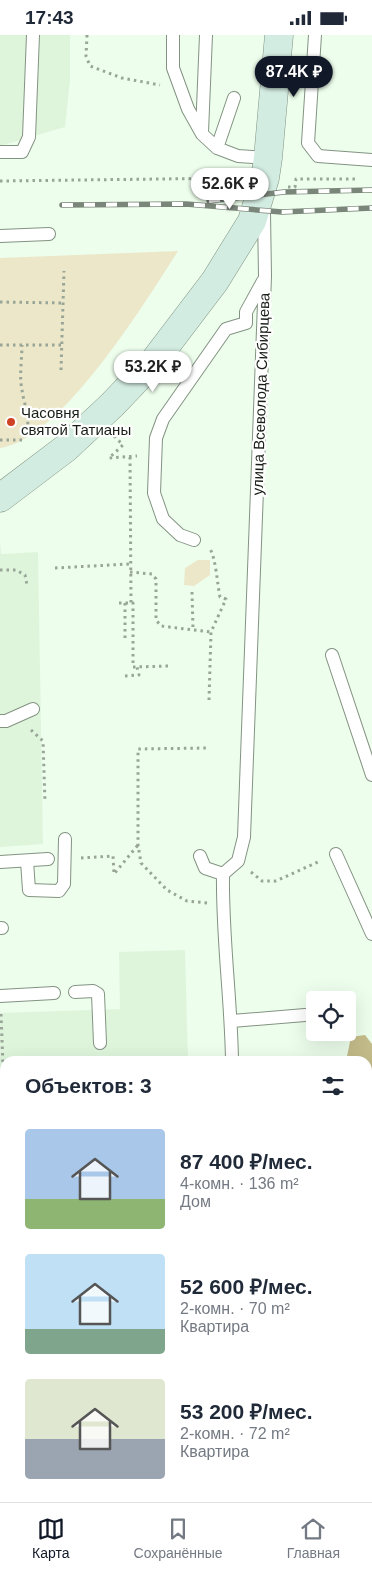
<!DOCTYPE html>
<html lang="ru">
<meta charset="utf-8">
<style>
:root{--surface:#fff;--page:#f6f6f7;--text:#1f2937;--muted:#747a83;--line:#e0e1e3;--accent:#111827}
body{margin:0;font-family:Helvetica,sans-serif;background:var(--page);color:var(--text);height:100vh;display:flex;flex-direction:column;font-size:19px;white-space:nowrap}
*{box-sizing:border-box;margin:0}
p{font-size:16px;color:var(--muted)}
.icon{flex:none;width:28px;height:28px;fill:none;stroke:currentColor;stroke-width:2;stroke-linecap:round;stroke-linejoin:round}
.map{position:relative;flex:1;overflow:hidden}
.details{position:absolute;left:0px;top:1021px;width:372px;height:446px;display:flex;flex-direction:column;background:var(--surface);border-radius:15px 15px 0 0;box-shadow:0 5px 20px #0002}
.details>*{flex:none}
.tools{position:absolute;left:306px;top:956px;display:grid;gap:10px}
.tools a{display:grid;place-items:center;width:50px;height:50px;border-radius:5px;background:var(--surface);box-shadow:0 5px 20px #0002;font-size:25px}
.price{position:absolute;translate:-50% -42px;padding:0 11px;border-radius:18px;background:#fff;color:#222;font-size:16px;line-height:32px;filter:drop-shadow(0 1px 2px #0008)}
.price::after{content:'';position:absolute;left:50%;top:30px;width:15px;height:11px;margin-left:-8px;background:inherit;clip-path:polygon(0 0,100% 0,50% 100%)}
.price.on{background:var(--accent);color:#fff}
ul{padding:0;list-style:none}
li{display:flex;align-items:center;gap:15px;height:125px;padding:0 25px}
li span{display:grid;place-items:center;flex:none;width:140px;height:100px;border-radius:5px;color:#555}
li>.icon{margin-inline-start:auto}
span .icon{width:60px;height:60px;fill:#fffc;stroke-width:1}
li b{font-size:21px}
h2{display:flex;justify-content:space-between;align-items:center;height:60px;padding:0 25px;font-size:21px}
.status{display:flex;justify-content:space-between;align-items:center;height:35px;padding:0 25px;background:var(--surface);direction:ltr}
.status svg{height:14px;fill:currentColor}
.tab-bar{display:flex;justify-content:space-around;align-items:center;height:70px;border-top:1px solid var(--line);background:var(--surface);font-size:14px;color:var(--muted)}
.tab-bar a{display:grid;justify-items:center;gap:2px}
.tab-bar .on{color:var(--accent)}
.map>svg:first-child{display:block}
.built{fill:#def5dc}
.green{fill:#ece7c9}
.forest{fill:#c4bc8a}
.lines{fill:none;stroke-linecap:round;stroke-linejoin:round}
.service-casing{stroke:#839382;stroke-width:14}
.secondary-casing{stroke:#839382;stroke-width:29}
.path{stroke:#98a597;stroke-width:3;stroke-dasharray:2.5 4;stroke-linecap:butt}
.service{stroke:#fff;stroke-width:12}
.secondary{stroke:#d3ece1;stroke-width:28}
.rail-casing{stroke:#7b867a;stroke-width:5.5}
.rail{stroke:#fff;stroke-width:4;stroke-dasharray:11;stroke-linecap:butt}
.poi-dot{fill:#ce4324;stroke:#fff;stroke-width:2}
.labels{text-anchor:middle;stroke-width:4.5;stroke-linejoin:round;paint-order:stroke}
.street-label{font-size:15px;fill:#181e17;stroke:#fff}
.poi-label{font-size:15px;fill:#181e17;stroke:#fff;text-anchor:start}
</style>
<div class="status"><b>17:43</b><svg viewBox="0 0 49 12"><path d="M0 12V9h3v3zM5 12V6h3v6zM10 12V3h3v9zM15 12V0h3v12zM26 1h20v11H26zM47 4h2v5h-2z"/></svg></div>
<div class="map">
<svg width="372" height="1467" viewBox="0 0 372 1467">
<rect width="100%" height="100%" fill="#edfeec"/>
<!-- built -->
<path class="built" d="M0,0H70V45L65,92L0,111Z
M0,506L1,519L38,517L43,809L0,812Z
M185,915L188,1026H5V1138H0V978L120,974L119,917Z"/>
<!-- green -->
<path class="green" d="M178,216C146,266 61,405 0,413V223Z
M198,525H210V540L194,551L184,550L185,533Z"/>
<!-- forest -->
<path class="forest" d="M365,1000L372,1009V1467H267L269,1462H368V1026H346L351,1002Z"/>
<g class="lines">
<defs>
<path id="service" d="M173,0V33L188,74L202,99L217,113L238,121L268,123
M315,0L308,108L318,121L372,125
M202,97L206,0
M217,113L234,63
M0,117H22L29,102L33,0
M0,201L49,199
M194,505L180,500L163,484L154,458L156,403L163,384L226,294L246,288V277L263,246
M332,620L372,740
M0,686H6L33,674
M336,819L372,899
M200,821L205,833L223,839L238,826L244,802L265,241L264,178
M27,826L29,855L59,856L64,849L65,804
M0,827L48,824
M223,839C222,901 231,963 232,1025
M0,893H2
M75,957L93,956L98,959L100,1008
M0,961L54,958
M232,986L305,980
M0,1267H5
M217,1462V1467
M6,1467L7,1462
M97,1467L100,1462"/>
<path id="secondary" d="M0,463L66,413L112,370L155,325L215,246L252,186L265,143L268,123L279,0"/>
</defs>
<!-- service casing -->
<use href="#service" class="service-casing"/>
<!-- secondary casing -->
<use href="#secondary" class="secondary-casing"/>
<!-- path -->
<path class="path" d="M87,0L86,21L90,31L122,43L160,50
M0,146L240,143
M288,152H295L296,144H356
M0,267L63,268
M0,310H62
M61,335L64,236
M114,401L123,410L109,423L137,421
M0,405H22C34,390 24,371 22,355C19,341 22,324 22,310
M130,422L131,568
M55,533L129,529
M0,535H16L25,540L27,550
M130,537L152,539L156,544V585L161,591L211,597
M192,557L193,594
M119,568H133V632L170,631
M125,568V604
M125,641L139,640L137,632
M209,665L211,597L226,564L220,562C217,548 216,522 209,512
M31,695L43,706L45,767
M81,823L113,821L114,839L138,810
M251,837L262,846H276L320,826
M207,868L187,866L167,855L141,828L138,810V714L208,713
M1,979L5,1083
M368,1330L372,1327"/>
<!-- service -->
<use href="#service" class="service"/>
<!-- secondary -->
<use href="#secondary" class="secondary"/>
<defs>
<path id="rail" d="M209,166L284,157L372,155
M62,170L186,169L282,177L372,173"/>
</defs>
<!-- rail casing -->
<use href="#rail" class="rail-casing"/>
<!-- rail -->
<use href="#rail" class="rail"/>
</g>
<!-- markers -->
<circle class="poi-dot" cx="11" cy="387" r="5"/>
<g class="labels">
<!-- street labels -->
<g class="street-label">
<text transform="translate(261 359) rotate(-88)" y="5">улица Всеволода Сибирцева</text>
</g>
<!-- poi labels -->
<g class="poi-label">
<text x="21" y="383">Часовня<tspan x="21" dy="17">святой Татианы</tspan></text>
</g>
</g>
</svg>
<div class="tools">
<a><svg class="icon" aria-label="locate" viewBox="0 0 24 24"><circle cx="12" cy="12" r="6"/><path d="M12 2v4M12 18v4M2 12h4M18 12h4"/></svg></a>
</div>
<b class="price on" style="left:294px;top:63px">87.4K ₽</b>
<b class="price" style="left:230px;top:175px">52.6K ₽</b>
<b class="price" style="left:153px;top:358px">53.2K ₽</b>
<section class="details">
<h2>Объектов: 3<svg class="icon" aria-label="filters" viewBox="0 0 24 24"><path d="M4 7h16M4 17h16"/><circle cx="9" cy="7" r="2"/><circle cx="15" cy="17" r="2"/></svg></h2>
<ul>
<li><span style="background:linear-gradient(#a9c7e8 70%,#8fb573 0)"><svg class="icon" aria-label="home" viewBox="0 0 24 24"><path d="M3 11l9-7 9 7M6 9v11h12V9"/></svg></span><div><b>87 400 ₽/мес.</b><p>4-комн. · 136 m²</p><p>Дом</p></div></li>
<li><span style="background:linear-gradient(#bfe0f5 75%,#7fa58c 0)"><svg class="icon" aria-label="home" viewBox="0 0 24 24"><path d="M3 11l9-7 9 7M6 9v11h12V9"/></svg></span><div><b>52 600 ₽/мес.</b><p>2-комн. · 70 m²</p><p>Квартира</p></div></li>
<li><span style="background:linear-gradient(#dfe7d0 60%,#9aa5b1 0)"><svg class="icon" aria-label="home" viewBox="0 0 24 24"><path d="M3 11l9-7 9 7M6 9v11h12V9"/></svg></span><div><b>53 200 ₽/мес.</b><p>2-комн. · 72 m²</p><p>Квартира</p></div></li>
</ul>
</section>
</div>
<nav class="tab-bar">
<a class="on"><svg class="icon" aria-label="map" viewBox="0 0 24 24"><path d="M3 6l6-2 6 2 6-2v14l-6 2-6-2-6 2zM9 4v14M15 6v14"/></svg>Карта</a>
<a><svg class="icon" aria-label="saved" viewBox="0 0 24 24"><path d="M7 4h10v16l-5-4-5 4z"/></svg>Сохранённые</a>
<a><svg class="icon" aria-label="home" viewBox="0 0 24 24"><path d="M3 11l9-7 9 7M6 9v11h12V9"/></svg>Главная</a>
</nav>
